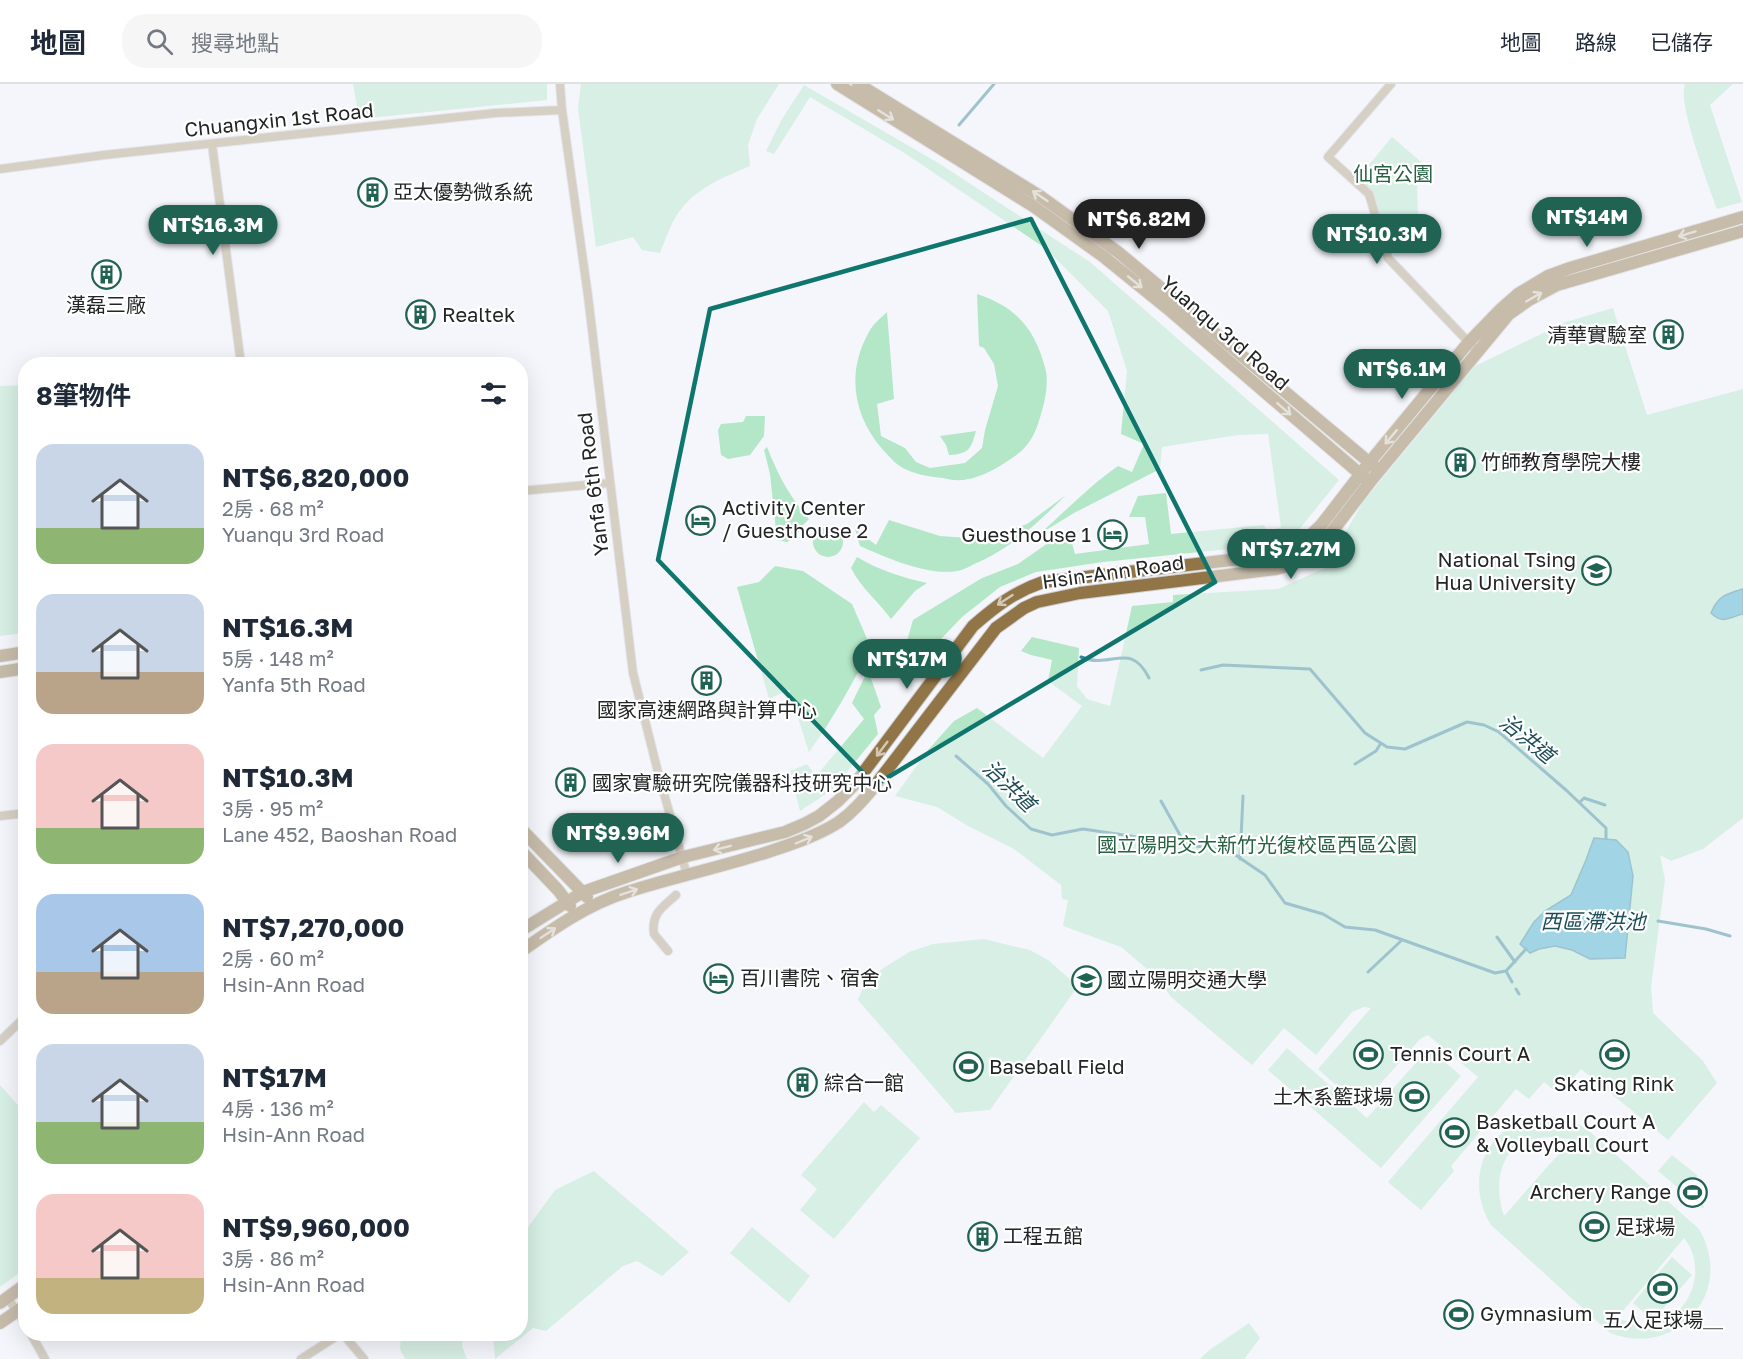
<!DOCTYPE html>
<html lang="zh-TW">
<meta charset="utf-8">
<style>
:root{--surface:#fff;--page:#f6f6f7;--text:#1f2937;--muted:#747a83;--line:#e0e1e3;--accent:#216352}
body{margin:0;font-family:"Golos Text","Noto Sans TC",sans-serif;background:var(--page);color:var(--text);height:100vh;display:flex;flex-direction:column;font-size:22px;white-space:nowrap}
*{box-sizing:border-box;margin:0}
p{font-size:20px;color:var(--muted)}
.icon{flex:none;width:33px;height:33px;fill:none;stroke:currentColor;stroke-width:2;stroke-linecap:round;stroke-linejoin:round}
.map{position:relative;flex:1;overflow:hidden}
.details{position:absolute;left:18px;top:273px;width:510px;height:984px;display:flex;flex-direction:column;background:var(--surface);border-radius:24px;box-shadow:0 6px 24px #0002}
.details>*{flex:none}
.price{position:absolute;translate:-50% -51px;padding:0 14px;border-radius:21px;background:var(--accent);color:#fff;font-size:20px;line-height:39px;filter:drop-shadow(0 2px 3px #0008)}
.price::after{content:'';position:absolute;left:50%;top:36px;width:18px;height:14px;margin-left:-9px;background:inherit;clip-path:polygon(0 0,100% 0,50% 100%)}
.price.current{background:#222;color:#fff}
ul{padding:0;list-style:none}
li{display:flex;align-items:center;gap:18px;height:150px;padding:0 18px}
li span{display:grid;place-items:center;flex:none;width:168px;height:120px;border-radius:18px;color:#555}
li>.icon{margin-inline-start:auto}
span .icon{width:72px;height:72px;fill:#fffc;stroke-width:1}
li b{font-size:26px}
h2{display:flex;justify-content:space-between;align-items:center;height:72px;padding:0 18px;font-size:26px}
header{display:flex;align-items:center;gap:36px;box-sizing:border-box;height:84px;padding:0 30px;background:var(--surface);border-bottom:2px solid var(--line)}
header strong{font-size:28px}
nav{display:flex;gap:33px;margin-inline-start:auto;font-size:21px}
.search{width:420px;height:54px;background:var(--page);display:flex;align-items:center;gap:15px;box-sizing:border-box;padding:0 21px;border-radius:24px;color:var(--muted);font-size:22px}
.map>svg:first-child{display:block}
.green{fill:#b3e7c7;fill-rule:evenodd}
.water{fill:#3daeca;stroke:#358598;stroke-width:1.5}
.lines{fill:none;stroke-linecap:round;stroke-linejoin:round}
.stream{stroke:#358598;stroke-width:3}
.street-casing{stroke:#ced0d4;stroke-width:10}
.secondary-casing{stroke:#ced0d4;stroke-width:14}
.street{stroke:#b29f81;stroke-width:8}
.secondary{stroke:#917547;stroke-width:12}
.oneway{stroke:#d3c8b5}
.marked{fill:none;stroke:#0f766e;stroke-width:4.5;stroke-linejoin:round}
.labels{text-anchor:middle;stroke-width:4.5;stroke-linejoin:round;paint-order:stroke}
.street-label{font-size:20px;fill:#232425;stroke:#fff}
.park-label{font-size:20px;fill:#276242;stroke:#fff}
.poi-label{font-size:20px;fill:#232425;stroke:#fff;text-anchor:start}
.water-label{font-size:21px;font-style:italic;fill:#1d4c59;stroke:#fff}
</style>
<header>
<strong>地圖</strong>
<div class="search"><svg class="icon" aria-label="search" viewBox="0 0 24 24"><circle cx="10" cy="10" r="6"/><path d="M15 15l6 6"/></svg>搜尋地點</div>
<nav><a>地圖</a><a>路線</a><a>已儲存</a></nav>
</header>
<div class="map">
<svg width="1743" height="1275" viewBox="0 0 1743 1275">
<rect width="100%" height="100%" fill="#f4f6fb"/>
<!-- green -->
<path class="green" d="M353,0H547V16L359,35Z
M581,0H779L757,35L748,61L750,82C727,92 700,102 683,123C672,135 666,154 660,169L642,166L633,153L596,163L578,24Z
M1685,0H1733L1710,21L1742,118L1717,125C1709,102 1677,19 1685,0Z
M804,1L940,80L1090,178L1339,396L1294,452L1267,461L1103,478L1036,488L1000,503L962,533L921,576L907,557L913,536L982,494L1018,480L1068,445L1075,470L1149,460L1145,433H1129L1138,412L1166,409L1171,450L1264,441L1267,448L1281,443L1268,350L1238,351L1162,363L1160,385L1074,429L1038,451C1065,428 1089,402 1118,382L1132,388L1144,360L1121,350L1127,287L1108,227L1045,164L903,68L810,13L774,70L766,67L782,35Z
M1392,53L1434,89L1430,93L1417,97L1418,133L1391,165L1372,107L1357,95Z
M977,210C1017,223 1036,246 1046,287C1049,304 1043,325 1038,340C1030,362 1022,368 1003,380C993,387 973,396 961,396C955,397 948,395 943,394C930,393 914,390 903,384C895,380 889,372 883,366C853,332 846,288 869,248C873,240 881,234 887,228L894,315L877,320L881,352L905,364L916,378L930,384L965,379L982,364L985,346L998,302L994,280L984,264L979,262Z
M1613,224L1647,331L1743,305V734L1703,765L1671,777L1660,771L1665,796L1651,903L1653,929L1703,977L1717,999L1668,1056L1581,985L1559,1010L1544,998L1529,1015L1516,1005L1451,1082L1454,1087L1421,1126L1388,1098L1478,993L1428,951L1420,955L1360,1023L1318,985L1371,924L1364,923L1352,928L1316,971L1284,944L1252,981L1171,913L1159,895L1121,863L1063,842L1068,816L1062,815L1061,801L1014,765L968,742L937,723L895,712L928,666L954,637L977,624L1043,674L1082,622L1048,597L1052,576L1031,571L1021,567L1032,553L1079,564L1077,602L1087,615L1110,622L1132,522L1173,518V511L1278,505L1325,484L1363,418L1475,282L1566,238Z
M25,301V549L0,552V302Z
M746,332H765L764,352L750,371L728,375L721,371L718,346L721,340L743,338Z
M976,347C971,365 969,370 949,371L946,361L940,352Z
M767,363C779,393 788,410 809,435L800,444L798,452L787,458L777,456L770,390L764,366Z
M1066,411C1039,438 1010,465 974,480C969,483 963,486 957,487C928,492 887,474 860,462L855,445L876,461L889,436L940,452L983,455L1027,440Z
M813 458a15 15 0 1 1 30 0a15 15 0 1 1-30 0Z
M857,473C881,487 901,493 927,499L915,507L891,535C878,517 861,504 851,484Z
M775,482L803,487L852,520L871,564C852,600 833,635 809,668L789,606L769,615L737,503L759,498Z
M868,586L881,623L874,631L878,650L832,706L800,727L790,687L807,680L816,692L864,635L852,619Z
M984,855L1030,866L1048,876L1078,902L990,1026L956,1029L858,916L863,903L882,885L909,868L933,860Z
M1287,964L1367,1034L1429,964L1461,992L1381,1084L1268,986Z
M0,1001L26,1030L25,1185L0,1203Z
M864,1018L874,1028L881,1021L920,1054L834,1155L800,1126L817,1105L801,1091Z
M1545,1032C1561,1033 1573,1036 1587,1045L1699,1145C1736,1208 1677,1275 1610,1249L1491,1141C1462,1094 1488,1036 1545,1032ZM1551,1053L1572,1055L1504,1132C1496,1109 1496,1077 1518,1061C1528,1054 1540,1054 1551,1053ZM1684,1154C1707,1183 1693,1227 1658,1239C1645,1244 1629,1239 1617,1234Z
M1672,1071L1697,1091L1704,1125L1658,1087Z
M594,1087L689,1168L662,1192L637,1177L623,1182L546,1247L533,1244L495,1275L493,1250H520L521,1153L555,1106Z
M752,1143L810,1192L789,1219L730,1169Z
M1672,1173L1692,1191L1653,1236L1633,1219Z
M1249,1239L1260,1254L1245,1274V1275H1200L1208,1267Z
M401,1250H463L462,1262L467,1275H405L400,1265Z"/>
<!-- water -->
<path class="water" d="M1743,505V530C1729,533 1723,541 1711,529C1718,512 1726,510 1743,505Z
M1594,754L1616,756L1628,768L1633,792L1625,874L1590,875L1572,866L1555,862L1539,865L1530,869L1520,860L1534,838L1545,827L1571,811L1586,776Z"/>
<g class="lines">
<!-- stream -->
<path class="stream" d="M959,41L994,0
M1081,573C1111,586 1130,556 1149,594
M1201,586L1223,581L1310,585L1365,649L1387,663L1405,665L1467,638L1484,641L1499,648L1566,706L1606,744V755
M956,672L988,700L1006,722L1031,745L1052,751L1083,745L1185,760L1231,768L1265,791L1285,819L1323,830L1345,843L1375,846L1495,889L1506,887L1526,865
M1355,680L1376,667L1381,659
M1161,717L1185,760
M1580,718L1584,714L1605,721
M1240,775L1243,712
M1658,837L1706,845L1730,852
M1497,853L1515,878
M1506,887L1512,898
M1368,888L1402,856
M1516,905L1519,910"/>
<defs>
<path id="street" d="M560,0L562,26L588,212L633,589L659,692L687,791
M1391,0L1328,73L1369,110L1388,174L1478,268
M212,60L241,280
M0,85L104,71L495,29L562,26
M520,407L609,399
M0,732L26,729
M668,867L654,850C651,829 663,823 676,811
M0,957L26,932
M7,1213L26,1241
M31,1250L45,1275
M343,1250L364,1275
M301,1275L340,1250"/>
<path id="secondary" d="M837,0L1033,122L1104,173L1167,224L1366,395
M858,0L1040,112L1118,168L1376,384
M0,572L26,568
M0,588L26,584
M520,744L587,813
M520,766L558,806L570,822
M520,847L583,808L683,773L785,748L804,740L819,732L838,717L854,701L973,542C996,522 1014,508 1043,498L1273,471L1290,465L1307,455L1322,440L1369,379L1468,259L1501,225L1518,210L1548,192L1570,184L1743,133
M520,868C554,844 588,820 627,808C674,793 721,783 768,768C792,760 817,752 839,738C853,728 863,716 874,703L996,544L1024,524L1037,518L1080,509L1276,485L1293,480L1309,471L1319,463L1331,449L1370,398L1509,230L1529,216L1557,201L1743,147
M0,1219L26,1200
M0,1239L26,1221"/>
</defs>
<!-- street casing -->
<use href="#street" class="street-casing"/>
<!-- secondary casing -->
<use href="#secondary" class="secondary-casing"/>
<!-- street -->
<use href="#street" class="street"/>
<!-- secondary -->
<use href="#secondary" class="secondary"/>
</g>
<!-- one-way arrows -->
<defs><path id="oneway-shaft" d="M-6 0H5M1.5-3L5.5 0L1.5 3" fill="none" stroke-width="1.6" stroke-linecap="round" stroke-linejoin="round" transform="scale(1.5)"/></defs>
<g class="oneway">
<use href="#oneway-shaft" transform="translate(886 31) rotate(32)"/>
<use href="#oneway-shaft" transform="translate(1040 112) rotate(-146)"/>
<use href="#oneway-shaft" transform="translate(1687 150) rotate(163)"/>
<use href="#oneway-shaft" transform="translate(1135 198) rotate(39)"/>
<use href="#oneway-shaft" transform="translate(1534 213) rotate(-30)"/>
<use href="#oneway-shaft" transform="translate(1284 325) rotate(41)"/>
<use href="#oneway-shaft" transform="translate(1391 353) rotate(130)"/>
<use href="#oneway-shaft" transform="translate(1005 516) rotate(147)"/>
<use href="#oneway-shaft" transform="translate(882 665) rotate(127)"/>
<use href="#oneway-shaft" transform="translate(804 756) rotate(-23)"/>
<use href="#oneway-shaft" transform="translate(722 764) rotate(166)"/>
<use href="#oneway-shaft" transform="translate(629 808) rotate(-18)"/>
<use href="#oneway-shaft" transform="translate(548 849) rotate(-33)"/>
</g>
<!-- marked area -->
<path d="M0 0H1743V1275H0ZM1031,135L1215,498L875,701L658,476L710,225Z" fill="#f4f6fb" fill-opacity=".55" fill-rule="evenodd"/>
<path class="marked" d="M1031,135L1215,498L875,701L658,476L710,225Z"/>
<!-- icons -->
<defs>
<symbol id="building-ring" viewBox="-11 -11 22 22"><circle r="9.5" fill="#fff" stroke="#216352" stroke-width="1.5"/><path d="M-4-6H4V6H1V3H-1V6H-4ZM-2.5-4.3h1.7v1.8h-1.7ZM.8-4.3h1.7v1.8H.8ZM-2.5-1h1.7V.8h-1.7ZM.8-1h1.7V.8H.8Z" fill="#216352"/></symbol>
<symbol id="hotel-ring" viewBox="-11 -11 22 22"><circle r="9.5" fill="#fff" stroke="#216352" stroke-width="1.5"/><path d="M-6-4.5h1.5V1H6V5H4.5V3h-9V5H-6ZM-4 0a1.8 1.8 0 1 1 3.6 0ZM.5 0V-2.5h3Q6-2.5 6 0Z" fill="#216352"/></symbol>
<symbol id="university-ring" viewBox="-11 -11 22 22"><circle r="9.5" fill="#fff" stroke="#216352" stroke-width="1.5"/><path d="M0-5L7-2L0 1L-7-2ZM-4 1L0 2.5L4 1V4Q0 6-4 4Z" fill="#216352"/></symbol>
<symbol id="stadium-ring" viewBox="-11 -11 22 22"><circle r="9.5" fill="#fff" stroke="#216352" stroke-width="1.5"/><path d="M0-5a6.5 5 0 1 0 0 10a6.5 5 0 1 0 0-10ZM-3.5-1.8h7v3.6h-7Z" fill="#216352"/></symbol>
</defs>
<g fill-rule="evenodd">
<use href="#building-ring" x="356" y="92" width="33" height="33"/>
<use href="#building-ring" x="90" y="174" width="33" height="33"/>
<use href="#building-ring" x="404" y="214" width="33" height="33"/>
<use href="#building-ring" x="1652" y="234" width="33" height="33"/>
<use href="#building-ring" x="1444" y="362" width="33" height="33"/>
<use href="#hotel-ring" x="684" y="420" width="33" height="33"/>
<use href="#hotel-ring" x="1096" y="434" width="33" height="33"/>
<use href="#university-ring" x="1580" y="470" width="33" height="33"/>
<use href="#building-ring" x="690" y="580" width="33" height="33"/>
<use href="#building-ring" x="554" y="682" width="33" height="33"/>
<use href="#hotel-ring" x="702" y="878" width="33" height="33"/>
<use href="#university-ring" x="1070" y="880" width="33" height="33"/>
<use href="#stadium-ring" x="1352" y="954" width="33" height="33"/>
<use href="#stadium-ring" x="1598" y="954" width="33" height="33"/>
<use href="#stadium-ring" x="952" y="966" width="33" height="33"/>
<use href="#building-ring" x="786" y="982" width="33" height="33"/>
<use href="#stadium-ring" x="1398" y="996" width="33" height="33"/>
<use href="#stadium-ring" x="1438" y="1032" width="33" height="33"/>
<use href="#stadium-ring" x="1676" y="1092" width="33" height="33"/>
<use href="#stadium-ring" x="1578" y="1126" width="33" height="33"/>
<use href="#building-ring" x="966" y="1136" width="33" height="33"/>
<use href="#stadium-ring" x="1646" y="1188" width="33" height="33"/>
<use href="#stadium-ring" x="1442" y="1214" width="33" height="33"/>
</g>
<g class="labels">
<!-- street labels -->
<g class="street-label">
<text transform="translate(279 36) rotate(-6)" y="7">Chuangxin 1st Road</text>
<text transform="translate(1225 249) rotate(41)" y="7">Yuanqu 3rd Road</text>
<text transform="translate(593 400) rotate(-97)" y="7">Yanfa 6th Road</text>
<text transform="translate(1113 488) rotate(-8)" y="7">Hsin-Ann Road</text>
</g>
<!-- park labels -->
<g class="park-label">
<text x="1393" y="97">仙宮公園</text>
<text x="1257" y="768">國立陽明交大新竹光復校區西區公園</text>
</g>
<!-- poi labels -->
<g class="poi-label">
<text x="393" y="115">亞太優勢微系統</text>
<text x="106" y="228" text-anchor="middle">漢磊三廠</text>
<text x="442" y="238">Realtek</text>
<text x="1647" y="258" text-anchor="end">清華實驗室</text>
<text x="1481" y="385">竹師教育學院大樓</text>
<text x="722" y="431">Activity Center<tspan x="722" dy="23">/ Guesthouse 2</tspan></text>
<text x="1091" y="458" text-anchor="end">Guesthouse 1</text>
<text x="1576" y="483" text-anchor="end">National Tsing<tspan x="1576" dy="23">Hua University</tspan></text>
<text x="707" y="633" text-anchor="middle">國家高速網路與計算中心</text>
<text x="592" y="706">國家實驗研究院儀器科技研究中心</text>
<text x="740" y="901">百川書院、宿舍</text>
<text x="1107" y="903">國立陽明交通大學</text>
<text x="1390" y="977">Tennis Court A</text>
<text x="989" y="990">Baseball Field</text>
<text x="824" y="1006">綜合一館</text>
<text x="1614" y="1007" text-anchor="middle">Skating Rink</text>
<text x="1393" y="1020" text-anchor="end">土木系籃球場</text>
<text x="1476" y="1045">Basketball Court A<tspan x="1476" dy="23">&amp; Volleyball Court</tspan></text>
<text x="1671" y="1115" text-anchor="end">Archery Range</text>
<text x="1615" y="1150">足球場</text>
<text x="1003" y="1159">工程五館</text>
<text x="1480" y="1237">Gymnasium</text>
<text x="1663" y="1243" text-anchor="middle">五人足球場＿</text>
</g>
<!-- water labels -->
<g class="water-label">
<text transform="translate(1527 655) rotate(39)" y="7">治洪道</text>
<text transform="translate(1009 702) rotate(44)" y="7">治洪道</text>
<text x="1593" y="845">西區滯洪池</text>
</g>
</g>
</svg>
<b class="price" style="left:1587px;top:164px">NT$14M</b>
<b class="price current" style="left:1139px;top:166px">NT$6.82M</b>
<b class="price" style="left:213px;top:172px">NT$16.3M</b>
<b class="price" style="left:1377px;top:181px">NT$10.3M</b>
<b class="price" style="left:1402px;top:316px">NT$6.1M</b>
<b class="price" style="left:1291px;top:496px">NT$7.27M</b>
<b class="price" style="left:907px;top:606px">NT$17M</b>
<b class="price" style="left:618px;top:780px">NT$9.96M</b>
<section class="details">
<h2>8筆物件<svg class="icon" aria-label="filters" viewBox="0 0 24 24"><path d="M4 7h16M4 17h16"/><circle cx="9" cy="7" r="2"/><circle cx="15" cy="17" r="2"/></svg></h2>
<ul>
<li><span style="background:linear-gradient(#c9d6e8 70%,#8fb573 0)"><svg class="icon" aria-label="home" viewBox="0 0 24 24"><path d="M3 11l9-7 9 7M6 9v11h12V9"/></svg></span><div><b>NT$6,820,000</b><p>2房 · 68 m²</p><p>Yuanqu 3rd Road</p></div></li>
<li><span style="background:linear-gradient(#c9d6e8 65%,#b9a48a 0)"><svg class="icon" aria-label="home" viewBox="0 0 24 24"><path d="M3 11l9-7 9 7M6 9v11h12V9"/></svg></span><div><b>NT$16.3M</b><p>5房 · 148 m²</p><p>Yanfa 5th Road</p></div></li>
<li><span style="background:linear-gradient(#f6c9c9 70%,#8fb573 0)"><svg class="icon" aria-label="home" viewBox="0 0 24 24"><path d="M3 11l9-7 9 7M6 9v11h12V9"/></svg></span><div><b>NT$10.3M</b><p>3房 · 95 m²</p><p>Lane 452, Baoshan Road</p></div></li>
<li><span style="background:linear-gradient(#a9c7e8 65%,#b9a48a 0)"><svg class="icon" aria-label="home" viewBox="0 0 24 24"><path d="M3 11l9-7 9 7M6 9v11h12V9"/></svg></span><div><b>NT$7,270,000</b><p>2房 · 60 m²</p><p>Hsin-Ann Road</p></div></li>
<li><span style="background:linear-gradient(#c9d6e8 65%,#8fb573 0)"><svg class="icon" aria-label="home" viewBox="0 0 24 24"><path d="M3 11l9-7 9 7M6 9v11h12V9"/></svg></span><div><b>NT$17M</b><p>4房 · 136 m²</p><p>Hsin-Ann Road</p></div></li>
<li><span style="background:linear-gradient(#f6c9c9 70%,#c2b280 0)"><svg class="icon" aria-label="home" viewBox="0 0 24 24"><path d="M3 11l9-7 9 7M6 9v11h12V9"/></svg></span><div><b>NT$9,960,000</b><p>3房 · 86 m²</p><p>Hsin-Ann Road</p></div></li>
</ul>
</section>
</div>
